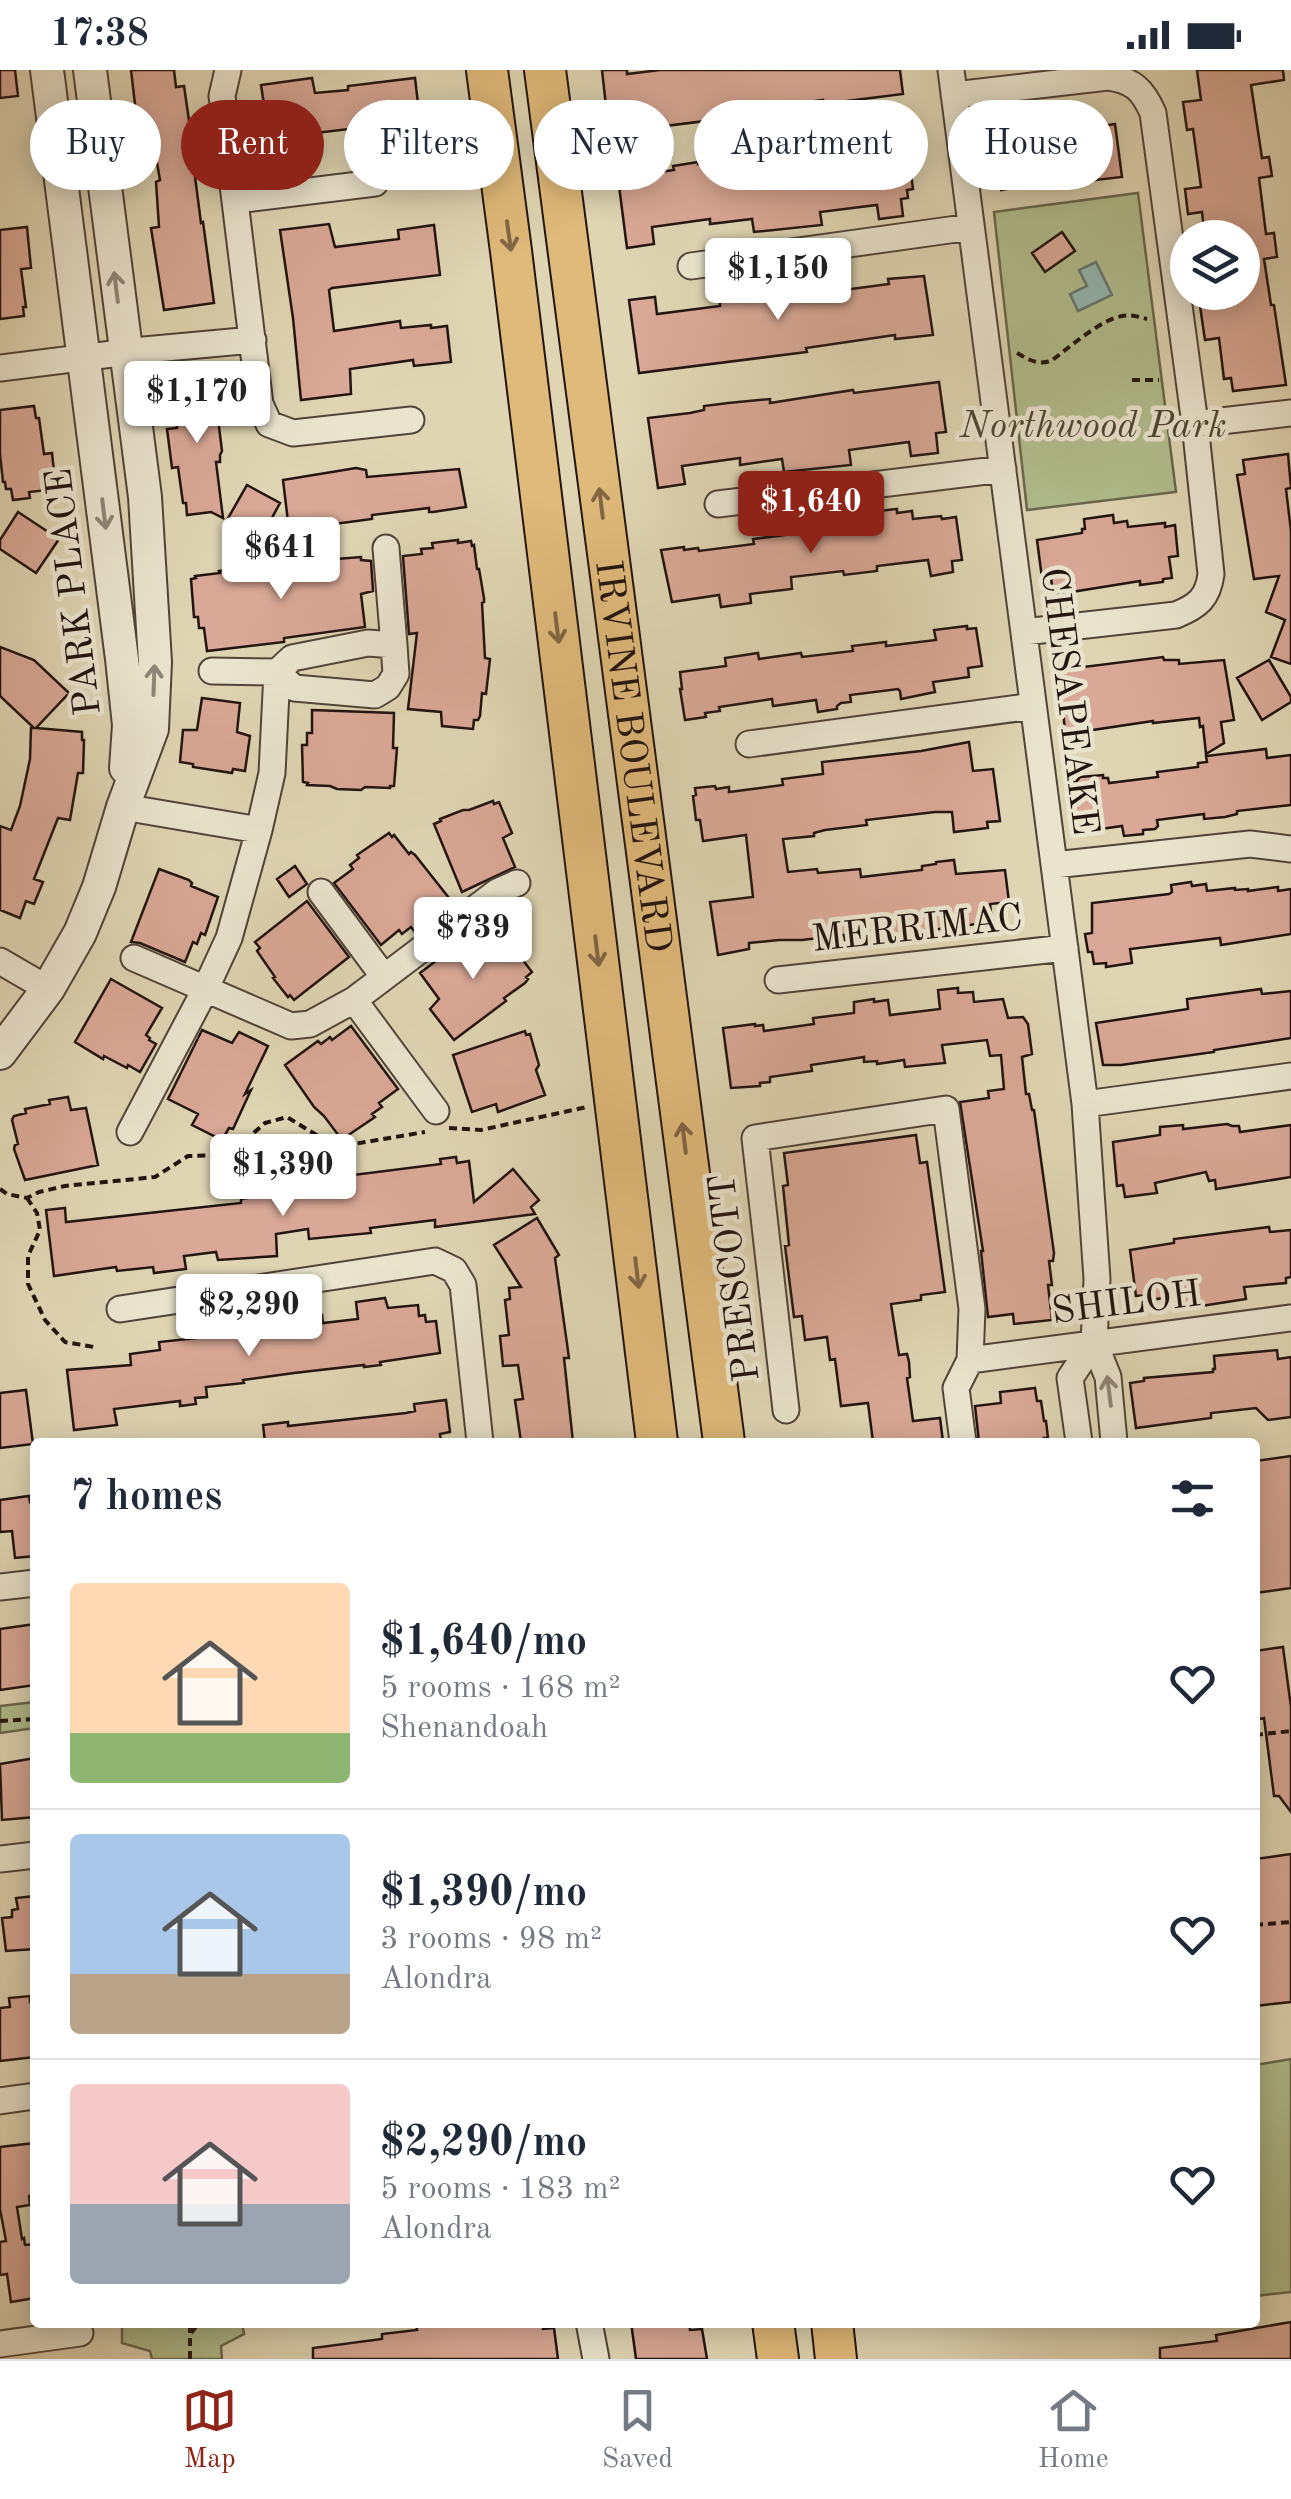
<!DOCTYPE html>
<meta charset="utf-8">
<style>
:root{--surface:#fff;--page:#f2f2f3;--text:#1f2937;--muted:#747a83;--line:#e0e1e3;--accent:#8f2418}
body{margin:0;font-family:"Old Standard TT",serif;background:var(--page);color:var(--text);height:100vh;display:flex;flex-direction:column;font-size:38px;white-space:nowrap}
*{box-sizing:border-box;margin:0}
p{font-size:32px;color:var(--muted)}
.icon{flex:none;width:55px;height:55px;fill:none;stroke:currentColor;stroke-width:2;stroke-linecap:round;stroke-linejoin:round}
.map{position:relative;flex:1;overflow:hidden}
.side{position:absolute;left:30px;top:1368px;width:1230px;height:890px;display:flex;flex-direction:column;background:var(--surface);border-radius:10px;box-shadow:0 5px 25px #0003}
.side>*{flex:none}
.top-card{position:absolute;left:30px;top:30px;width:1232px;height:90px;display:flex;gap:20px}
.fabs{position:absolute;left:1170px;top:150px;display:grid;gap:20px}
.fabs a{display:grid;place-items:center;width:90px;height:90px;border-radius:50%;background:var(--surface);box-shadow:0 5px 25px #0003;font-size:50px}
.price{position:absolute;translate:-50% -85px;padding:0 22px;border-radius:10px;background:#fff;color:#222;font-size:32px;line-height:65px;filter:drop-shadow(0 2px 5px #0008)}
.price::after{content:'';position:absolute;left:50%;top:60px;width:30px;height:22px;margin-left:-15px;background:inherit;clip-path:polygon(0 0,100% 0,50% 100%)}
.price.selected{background:var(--accent);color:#fff}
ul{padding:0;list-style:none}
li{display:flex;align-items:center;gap:30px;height:250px;padding:0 40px}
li+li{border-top:2px solid var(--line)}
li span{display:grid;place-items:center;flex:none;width:280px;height:200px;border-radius:10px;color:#555}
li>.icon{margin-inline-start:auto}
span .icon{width:120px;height:120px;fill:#fffc;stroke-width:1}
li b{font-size:42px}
h2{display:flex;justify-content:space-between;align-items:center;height:120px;padding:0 40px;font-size:42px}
.tag{padding:0 35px;border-radius:45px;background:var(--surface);box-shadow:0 5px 25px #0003;font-size:35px;line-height:90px}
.tag.selected{background:var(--accent);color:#fff}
.status{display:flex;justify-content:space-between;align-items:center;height:70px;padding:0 50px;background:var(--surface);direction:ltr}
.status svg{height:28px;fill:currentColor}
.tab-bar{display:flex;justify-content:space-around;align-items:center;height:140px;border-top:2px solid var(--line);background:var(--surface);font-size:28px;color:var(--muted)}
.tab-bar a{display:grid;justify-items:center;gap:5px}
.tab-bar .selected{color:var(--accent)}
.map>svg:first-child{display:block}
.green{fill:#b1bd8d;stroke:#6a684e;stroke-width:2.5}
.water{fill:#93b8b1;stroke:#667670;stroke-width:2.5}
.building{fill:#d9a896;stroke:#22140f;stroke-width:2.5}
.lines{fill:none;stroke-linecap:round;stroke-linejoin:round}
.minor-casing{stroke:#514438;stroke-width:29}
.tertiary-casing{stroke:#514438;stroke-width:36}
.primary-casing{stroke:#22140f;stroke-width:44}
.path{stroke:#22140f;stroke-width:4;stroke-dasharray:8 5;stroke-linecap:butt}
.minor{stroke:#eae4ce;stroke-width:25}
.tertiary{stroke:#eae4ce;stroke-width:32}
.primary{stroke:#e0ba7a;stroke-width:40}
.oneway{stroke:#816744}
.oneway2{stroke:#908678}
.labels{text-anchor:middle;stroke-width:9;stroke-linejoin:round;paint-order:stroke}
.park-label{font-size:38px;font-style:italic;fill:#4d4735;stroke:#eae4ce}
.street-label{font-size:38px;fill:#22140f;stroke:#eae4ce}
</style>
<div class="status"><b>17:38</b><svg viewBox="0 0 49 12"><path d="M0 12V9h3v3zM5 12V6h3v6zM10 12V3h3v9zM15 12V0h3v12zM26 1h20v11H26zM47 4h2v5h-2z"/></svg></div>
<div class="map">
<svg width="1291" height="2289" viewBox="0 0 1291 2289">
<rect width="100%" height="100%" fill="#dfd5b3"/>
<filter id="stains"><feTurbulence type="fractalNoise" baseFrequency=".002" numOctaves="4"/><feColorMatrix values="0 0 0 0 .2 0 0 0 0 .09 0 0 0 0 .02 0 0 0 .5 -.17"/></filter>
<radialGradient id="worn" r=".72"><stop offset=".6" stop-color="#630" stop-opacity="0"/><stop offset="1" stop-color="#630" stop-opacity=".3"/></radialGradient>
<!-- green -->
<path class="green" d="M1138,123L1176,422L1027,440L994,142Z
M35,1632V1658L0,1663V1636Z
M1291,1989V2222L1255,2226V1995Z
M122,2253H242L244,2264L221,2276L222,2289H152L150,2281L122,2273Z"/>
<!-- water -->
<path class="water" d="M1096,192L1112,225L1078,241L1070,224L1087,216L1079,200Z"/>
<!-- building -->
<path class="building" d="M0,0H15L18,26L0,28Z
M131,0H174L176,17L184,16L196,99H194L201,153L203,152L214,233L164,240L151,158L159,157L156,112L160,110L151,59L138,60Z
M602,0H627V4L660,0H900L903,24L823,34V30L776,36L777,42L609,63Z
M1197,0H1283L1284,10L1251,15L1262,88L1269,87L1272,106L1259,108L1266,164L1274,163L1277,187L1264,189L1271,235H1274L1286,315L1233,321L1231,308L1224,309L1219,268L1205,270L1198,222H1242V168H1205L1202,142L1188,144L1185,119L1201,117L1193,59L1187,60L1183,32L1201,30Z
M312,8L315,23L348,20V16L415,8L421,59L395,63L383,61V55L315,63L316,73L311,79L306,80L308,91L273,94L261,15Z
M1057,40L1059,54L1101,48L1102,56L1115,54L1122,107L1043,116L1042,113L1001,120L1000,116L988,118L984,87L993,85L990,63L1035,56L1033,43Z
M905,58L913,119L907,120L908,128L901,129L903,146L879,149L877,135L820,142L822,155L754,162L752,149L710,154V149L652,157L654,174L627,178L618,108L674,100L673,96L698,92V94L739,89V92L838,78L869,71L868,62Z
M329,154L335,177L399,169L398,160L434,155L440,205L332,218L329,220L334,261L400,251L401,258L431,255V258L447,256L451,292L414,296L413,290L350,299L351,324L301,330L293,248L280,160Z
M27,157L31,198L21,199L26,237H23L24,246L0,249V160Z
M1062,162L1075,181L1045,202L1032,183Z
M924,206L933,265L895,269V265L806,278L807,282L639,303L629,230L655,227L657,244L720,236V230L762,225L761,213L786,210L788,222L842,215L843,220L889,214L888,209Z
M213,308L222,381L220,385V392H216L223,448L211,442L187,445L186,433H183L178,397L172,398L167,359L177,358L173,327L176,326L174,313Z
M939,312L946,362L936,363L938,383L911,386L909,372L849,380L851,395L784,402L782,389L740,395V388L682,396L685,414L658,418L648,348L690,343L704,340V336L728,333L770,329V333L853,320L854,323Z
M34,336L36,348H39L44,384L52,383L56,419L29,422L30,428L13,430L11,419H6L5,412H3L0,384V340Z
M1288,384L1291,418L1286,419L1291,461V594L1271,587L1285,550L1266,542L1279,506L1254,509L1237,405L1245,404L1243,390Z
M356,398L366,400L367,407L459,399L466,437L433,442H429V438L372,445V449L289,460L283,410Z
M247,415L280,433L260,470L227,450Z
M897,439V443L912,441L913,449L941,446L942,449L956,447L962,490L952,491L953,502L931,506L928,490L877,496V501L844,505L843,501L791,507L792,519L750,524L751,533L721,537L719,525L672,532L661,480L684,477V480L698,478L699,481L754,474L753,469L793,464V452L813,449L814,453L828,451L829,460L880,453L878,441Z
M18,442L59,469L36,503L0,479V470Z
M1113,445L1114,453L1127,451L1128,457L1165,453V457L1175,455L1178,486L1169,487L1172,508L1163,509V512L1140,515V511L1053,525L1051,507L1042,508L1037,470L1082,463V459H1085L1084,449Z
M458,470V473L471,471L472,476L474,475L477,499H479L484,528V532L482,533L485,588L490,589L486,624L482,623L480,646L478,650H474L473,659L442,656L441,642L408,639L417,563L409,564L403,486L422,484L421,479L433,478L432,473Z
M329,486V489H336L361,487V490L371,491L373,521L361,524L365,557L284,568V572L207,581L204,558H199L198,547H194L191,509L196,508L195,506L220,503L219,501L246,497L244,501L298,494L305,492L304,490Z
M967,556V559L976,558L982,596L968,598L969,607L933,612L935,622L901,629L900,621L898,619L850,625L851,632L841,633L837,636V639L818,642L816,630L773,636L772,629L719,637L720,641L705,643L706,647L685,650L680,619H682L680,602L726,596L725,588L758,583L759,589L801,583L802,587L853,581L852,576L886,572V576L936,570L934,560Z
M0,577L34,590L69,623L36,658L82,662V670H84L83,703H78L70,750L58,748L34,809L43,812L34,834L26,831L20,848L0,840V756L11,760L20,736L30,689L31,658H34L0,626Z
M1163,587L1164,590H1179V594L1224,590L1234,650L1221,652L1224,673L1206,684L1203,656L1200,657L1199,648L1153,653V651L1079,662L1078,659L1065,661L1059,600Z
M1269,590L1291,627V632L1262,650L1237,608Z
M202,628L240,633L237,662L250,666L245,701L233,699L232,703L193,697V694L180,692L183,660H197Z
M312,640L394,643L393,678H397L394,716H390V718L365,717L361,720L337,719L330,716L307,715L308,713L303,712L302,675H307V663H312Z
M969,672L973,701L993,699L1000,751L987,752L988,758L954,762L952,742H935L866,750L867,755L825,760L814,763V766L783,769L788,802L817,799L818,803L860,799L861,807L922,800V796L936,794V792L954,790L956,804L1005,800L1009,832L990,834L992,852L872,868L845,870L844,865L802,870H779L749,873V879L718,885L710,832L753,827L746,765L703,771L700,750H696L693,726L696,725L695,718L715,716L716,719L729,717V722L783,715L782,709L823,704L822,692L921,681Z
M1266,679L1267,688L1291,685V735L1237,741V744L1225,747L1204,749V744L1157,750L1158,756L1155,759L1143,760V764L1124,766L1122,756L1094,760L1089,759L1088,747L1072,749L1068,713L1076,712L1080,707L1103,705V708H1108L1109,713L1158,707L1157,702L1198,697V693L1207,692L1206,686Z
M493,731L494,734L499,732L512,763L503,768L515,797L462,822L434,754L441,751L440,749L463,740H469Z
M389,763L392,767L394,765L409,784L411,782L415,785L449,828L440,832L446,839L414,861L411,857L402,864L399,860L381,875L334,813L353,799L350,795L359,788L357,785Z
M295,796L307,814L289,827L277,809Z
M159,799L189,810L192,813L191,816L218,827L205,865L201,863L197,874L193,872L185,892L140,873L131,872Z
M1191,812L1192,816L1206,814L1207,821L1235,818V820L1248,819V821L1278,817V821L1291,819V864L1221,875L1220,868L1130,879L1132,893L1106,897V893L1094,894L1092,882H1088L1085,864L1092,863V833L1169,824L1172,822L1171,815Z
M307,831L349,887L294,930L290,925L288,927L273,908L275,907L257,881L260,878L255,872Z
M476,860L483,868L488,865L502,882L513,877L532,902L526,907L528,909L525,913L504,928L506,931L454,970L430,939L439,929L420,903Z
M111,909L162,938L146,965L150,968L149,970L156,974L140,1002L128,995L127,998L104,986L103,989L75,972Z
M958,918V923L973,922L974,932L1003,929L1008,948L1023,947L1028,954L1032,984L1022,987L1026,1024H1029L1032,1040H1034L1054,1183L1053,1191H1049L1052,1215H1048L1052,1250L1014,1254L1013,1244L988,1247L981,1181H983L960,1032L989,1028L988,1021L1004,1019L1001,985L990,986L987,970L942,975L945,993L905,997L904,990L877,994V991L864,992V987L811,995L812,1001L770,1007V1012L760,1013V1016L731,1018L723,958L755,954V956L763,955L764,961L814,954L813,948L854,943V932L874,929V932L888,930L890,945L940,939L938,920Z
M1261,919L1262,924L1291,921V968L1214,980V982L1121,995H1103L1096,953L1188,939L1187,929Z
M351,956L398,1019L379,1033L382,1037L372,1044L375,1047L344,1068L341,1065L339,1066L324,1046L314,1037L285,995L318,971L321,974L330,967L332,970Z
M202,960L232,973L239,962L268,976L245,1024L251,1020L233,1059L229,1058L222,1070L192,1055L198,1044L168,1029Z
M525,961L526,965L530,964L539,995L536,1000L545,1025L498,1042L496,1034L472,1042L453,985Z
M68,1027L71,1040L86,1038L98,1095L25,1110L14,1079L15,1075L18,1074L12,1050L14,1046L26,1043L25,1039L50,1034L49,1030Z
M1227,1054L1232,1056H1239L1240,1062L1291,1055V1107L1216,1119L1215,1110L1209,1111L1206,1102L1155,1113L1157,1123L1125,1127L1123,1115L1117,1116L1113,1072L1160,1065V1057L1183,1055V1059Z
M916,1065L920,1093L927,1092L945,1222L921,1225V1230L891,1234L899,1285L907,1284L909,1292L910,1307L907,1308L913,1351L940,1348L943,1372H873L868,1333L841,1336L835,1289L830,1290L827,1267L805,1270L802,1246L794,1247L785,1176L789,1175L783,1116L788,1115L784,1083Z
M456,1087L457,1093L469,1091L474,1132L513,1099L539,1130L531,1137L535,1144L435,1157V1150L370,1158L371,1163L309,1169L308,1159L276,1164L277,1186L218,1190L216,1182L184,1186L186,1199L154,1203L153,1197L117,1201L116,1197L54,1206L46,1140L65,1138L66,1152L241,1133V1129L254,1127L253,1122L338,1113L337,1107L441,1094L440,1089Z
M537,1148L559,1185L555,1188L569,1288H564L573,1372H521L515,1330L523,1329L518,1295L503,1296L500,1266L509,1265L505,1230L510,1229L509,1218L521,1217L494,1175Z
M1269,1157L1270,1162L1291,1160V1207L1286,1208V1213L1244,1217L1246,1229L1182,1239L1180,1226L1149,1230V1225L1136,1226L1130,1180L1174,1173V1169Z
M385,1228L388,1238L418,1235L419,1246L425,1245L426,1252L436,1251L440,1283L380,1292L381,1295L364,1297V1295L294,1303L243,1310L244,1313L206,1317L207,1327L195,1328L196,1334L180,1336V1331L114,1339L117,1355L74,1360L67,1300L131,1295L130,1284L160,1280L159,1272L216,1266L215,1256L245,1252L246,1257L258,1254L322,1245L323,1253L358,1249L356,1232Z
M1277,1280L1278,1289L1291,1287V1347L1268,1350L1256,1338L1211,1343V1348L1136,1358L1130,1313L1144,1311V1308L1213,1302V1299H1215L1214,1286Z
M1035,1318L1037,1331H1041L1044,1351H1046L1048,1368H1044L1045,1372H979L975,1336L1001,1333L1000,1322Z
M26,1320L33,1374L0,1378V1323Z
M446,1330L450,1362L440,1364L441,1372H265L263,1355L288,1352V1356L406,1343L415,1341L414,1334Z
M1291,1386V1518L1255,1523V1391Z
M29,1426L30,1432L35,1431V1486L15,1488L12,1461L0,1462V1430Z
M35,1554V1615L0,1620V1559Z
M1283,1577L1291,1637V1742L1279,1726H1274L1264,1648L1255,1650V1581Z
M35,1688V1747L2,1750L0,1694Z
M1291,1784V1932L1255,1936V1789Z
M35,1826V1879L6,1881L2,1848L12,1847V1840L18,1839L16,1828Z
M30,1926V1932H35V1987L0,1991V1938L10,1937L9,1928Z
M35,2073V2125L29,2126L30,2135L17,2137L22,2169L24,2168L25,2175L35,2174V2228L11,2232L7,2204L0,2205V2172L6,2171L0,2139V2077Z
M416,2252L543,2254V2259L554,2258L558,2289H313V2278L382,2269V2264L417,2260Z
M631,2252H689L690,2260L702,2259L707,2289H636Z
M1291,2252V2289H1160V2278L1217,2271L1216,2265Z"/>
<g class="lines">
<defs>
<path id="minor" d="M228,0L222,26L260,334L269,354L293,363L411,350
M951,0L1085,1034L1097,1209L1094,1272L1108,1307L1114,1372
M954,25L1108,7C1133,10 1143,20 1153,43L1195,354L1211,504C1208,528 1198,536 1176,545L1024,562
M236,130L375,113
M691,196L971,157
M0,298L144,280L253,270
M1195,354L1291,343
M718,434L1003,399
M212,601L277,602L294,618L375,625L388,617L396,604L394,575
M749,674L1033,636
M123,737L259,760
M1054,795L1250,774L1291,779
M321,822L384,907
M134,888L291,956L310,954L354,930L497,822L517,813
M0,891L48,919
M778,910L1065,878
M354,930L436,1041
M1085,1034L1291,1006
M130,1062L205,920L229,868L259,760L272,703L277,602L292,588L368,573L394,575L386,478
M120,1239L435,1191L454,1200L463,1215L480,1372
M970,1290L1291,1248
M786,1340L755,1068L946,1039L972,1239L970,1290L956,1318L963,1372
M1079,1372L1070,1308L1094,1272
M0,1517L35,1513
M0,1789L35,1785
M0,2031L35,2026
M589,2252L596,2289
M0,2274L80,2263"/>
<path id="tertiary" d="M47,0L122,589L129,655L126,698
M0,983L48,919L80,863L99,817L123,737L152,659L155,592L145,427L90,0"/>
<g id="primary">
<path d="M487,0L511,181L657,1372"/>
<path id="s1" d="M545,0L724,1372"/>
<path d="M773,2252L778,2289"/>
<path d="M832,2252L836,2289"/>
</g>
</defs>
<!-- minor casing -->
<use href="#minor" class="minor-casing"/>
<!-- tertiary casing -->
<use href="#tertiary" class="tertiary-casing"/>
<!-- primary casing -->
<use href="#primary" class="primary-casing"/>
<!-- path -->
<path class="path" d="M1017,283C1029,290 1037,295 1051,291C1070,277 1100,250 1122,246C1131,244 1139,247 1147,249
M1132,310H1159
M449,1058L481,1060L587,1037
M0,1119L7,1124L27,1128L39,1122L65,1116L155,1107L188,1086L229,1085L265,1053L287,1047L336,1077L425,1062
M27,1128L37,1143L40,1160L28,1186V1214L45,1250L65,1272L94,1277
M0,1651L35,1649
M1255,1665L1291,1661
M1255,1855L1291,1852
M191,2263L200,2252
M190,2289V2252"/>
<!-- minor -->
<use href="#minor" class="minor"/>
<!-- tertiary -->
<use href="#tertiary" class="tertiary"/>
<!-- primary -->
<use href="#primary" class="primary"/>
</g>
<!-- one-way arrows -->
<defs><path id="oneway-shaft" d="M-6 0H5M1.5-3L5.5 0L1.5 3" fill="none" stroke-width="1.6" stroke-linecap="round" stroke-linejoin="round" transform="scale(2.5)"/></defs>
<g class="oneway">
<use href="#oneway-shaft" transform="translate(509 166) rotate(82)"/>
<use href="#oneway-shaft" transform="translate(601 433) rotate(-97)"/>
<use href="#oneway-shaft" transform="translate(557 558) rotate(83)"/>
<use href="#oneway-shaft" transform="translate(597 881) rotate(83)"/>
<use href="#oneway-shaft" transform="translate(684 1068) rotate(-97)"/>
<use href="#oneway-shaft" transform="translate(637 1203) rotate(83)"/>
</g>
<g class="oneway2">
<use href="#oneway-shaft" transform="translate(116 217) rotate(-97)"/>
<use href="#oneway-shaft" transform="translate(104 444) rotate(83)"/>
<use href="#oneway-shaft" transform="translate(154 610) rotate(-88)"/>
<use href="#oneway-shaft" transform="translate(1109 1321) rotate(-97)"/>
</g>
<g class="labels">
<!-- park labels -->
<g class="park-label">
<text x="1093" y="367">Northwood Park</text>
</g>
<!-- street labels -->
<g class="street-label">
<text transform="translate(72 522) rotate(-97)" y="13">PARK PLACE</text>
<text transform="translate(1071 631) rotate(83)" y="13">CHESAPEAKE</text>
<text dy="13" stroke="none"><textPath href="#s1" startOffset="692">IRVINE BOULEVARD</textPath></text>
<text transform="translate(917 857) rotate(-6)" y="13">MERRIMAC</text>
<text transform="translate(733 1208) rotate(-97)" y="13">PRESCOTT</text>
<text transform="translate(1126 1231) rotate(-7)" y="13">SHILOH</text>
</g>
</g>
<rect width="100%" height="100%" filter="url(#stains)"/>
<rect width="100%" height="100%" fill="url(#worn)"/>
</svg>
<div class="fabs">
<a><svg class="icon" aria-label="layers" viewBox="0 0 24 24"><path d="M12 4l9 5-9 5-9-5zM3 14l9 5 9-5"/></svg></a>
</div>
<b class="price" style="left:778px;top:253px">$1,150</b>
<b class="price" style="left:197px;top:376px">$1,170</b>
<b class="price selected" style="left:811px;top:486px">$1,640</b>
<b class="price" style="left:281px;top:532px">$641</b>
<b class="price" style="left:473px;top:912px">$739</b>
<b class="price" style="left:283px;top:1149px">$1,390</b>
<b class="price" style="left:249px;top:1289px">$2,290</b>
<div class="top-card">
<a class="tag">Buy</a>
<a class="tag selected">Rent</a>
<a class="tag">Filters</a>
<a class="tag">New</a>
<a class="tag">Apartment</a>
<a class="tag">House</a>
</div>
<section class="side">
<h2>7 homes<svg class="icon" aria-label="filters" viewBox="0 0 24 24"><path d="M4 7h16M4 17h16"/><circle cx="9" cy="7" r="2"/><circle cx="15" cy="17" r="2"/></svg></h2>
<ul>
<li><span style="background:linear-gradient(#ffd9b3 75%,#8fb573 0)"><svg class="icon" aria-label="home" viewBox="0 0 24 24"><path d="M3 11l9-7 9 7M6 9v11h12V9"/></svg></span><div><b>$1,640/mo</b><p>5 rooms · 168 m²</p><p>Shenandoah</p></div><svg class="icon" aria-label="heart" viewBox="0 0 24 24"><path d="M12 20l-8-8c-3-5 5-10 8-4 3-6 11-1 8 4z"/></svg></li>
<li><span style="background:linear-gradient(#a9c7e8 70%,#b9a48a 0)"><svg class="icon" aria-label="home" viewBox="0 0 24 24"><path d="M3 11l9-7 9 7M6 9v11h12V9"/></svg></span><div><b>$1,390/mo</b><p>3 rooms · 98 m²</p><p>Alondra</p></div><svg class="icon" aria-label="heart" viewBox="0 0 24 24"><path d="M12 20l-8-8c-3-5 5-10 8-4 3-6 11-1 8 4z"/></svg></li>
<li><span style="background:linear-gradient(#f6c9c9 60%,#9aa5b1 0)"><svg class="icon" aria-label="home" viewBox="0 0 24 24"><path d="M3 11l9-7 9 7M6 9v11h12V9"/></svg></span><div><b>$2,290/mo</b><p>5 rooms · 183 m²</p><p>Alondra</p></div><svg class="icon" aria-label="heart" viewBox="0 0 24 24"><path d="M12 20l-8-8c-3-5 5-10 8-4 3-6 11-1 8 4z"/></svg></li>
</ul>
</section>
</div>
<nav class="tab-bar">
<a class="selected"><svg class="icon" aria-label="map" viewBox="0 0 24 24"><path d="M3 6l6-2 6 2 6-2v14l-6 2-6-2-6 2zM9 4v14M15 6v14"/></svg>Map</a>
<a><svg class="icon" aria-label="saved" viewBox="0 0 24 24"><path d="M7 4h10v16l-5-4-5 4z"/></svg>Saved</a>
<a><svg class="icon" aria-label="home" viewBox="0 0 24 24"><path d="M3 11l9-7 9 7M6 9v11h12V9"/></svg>Home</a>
</nav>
